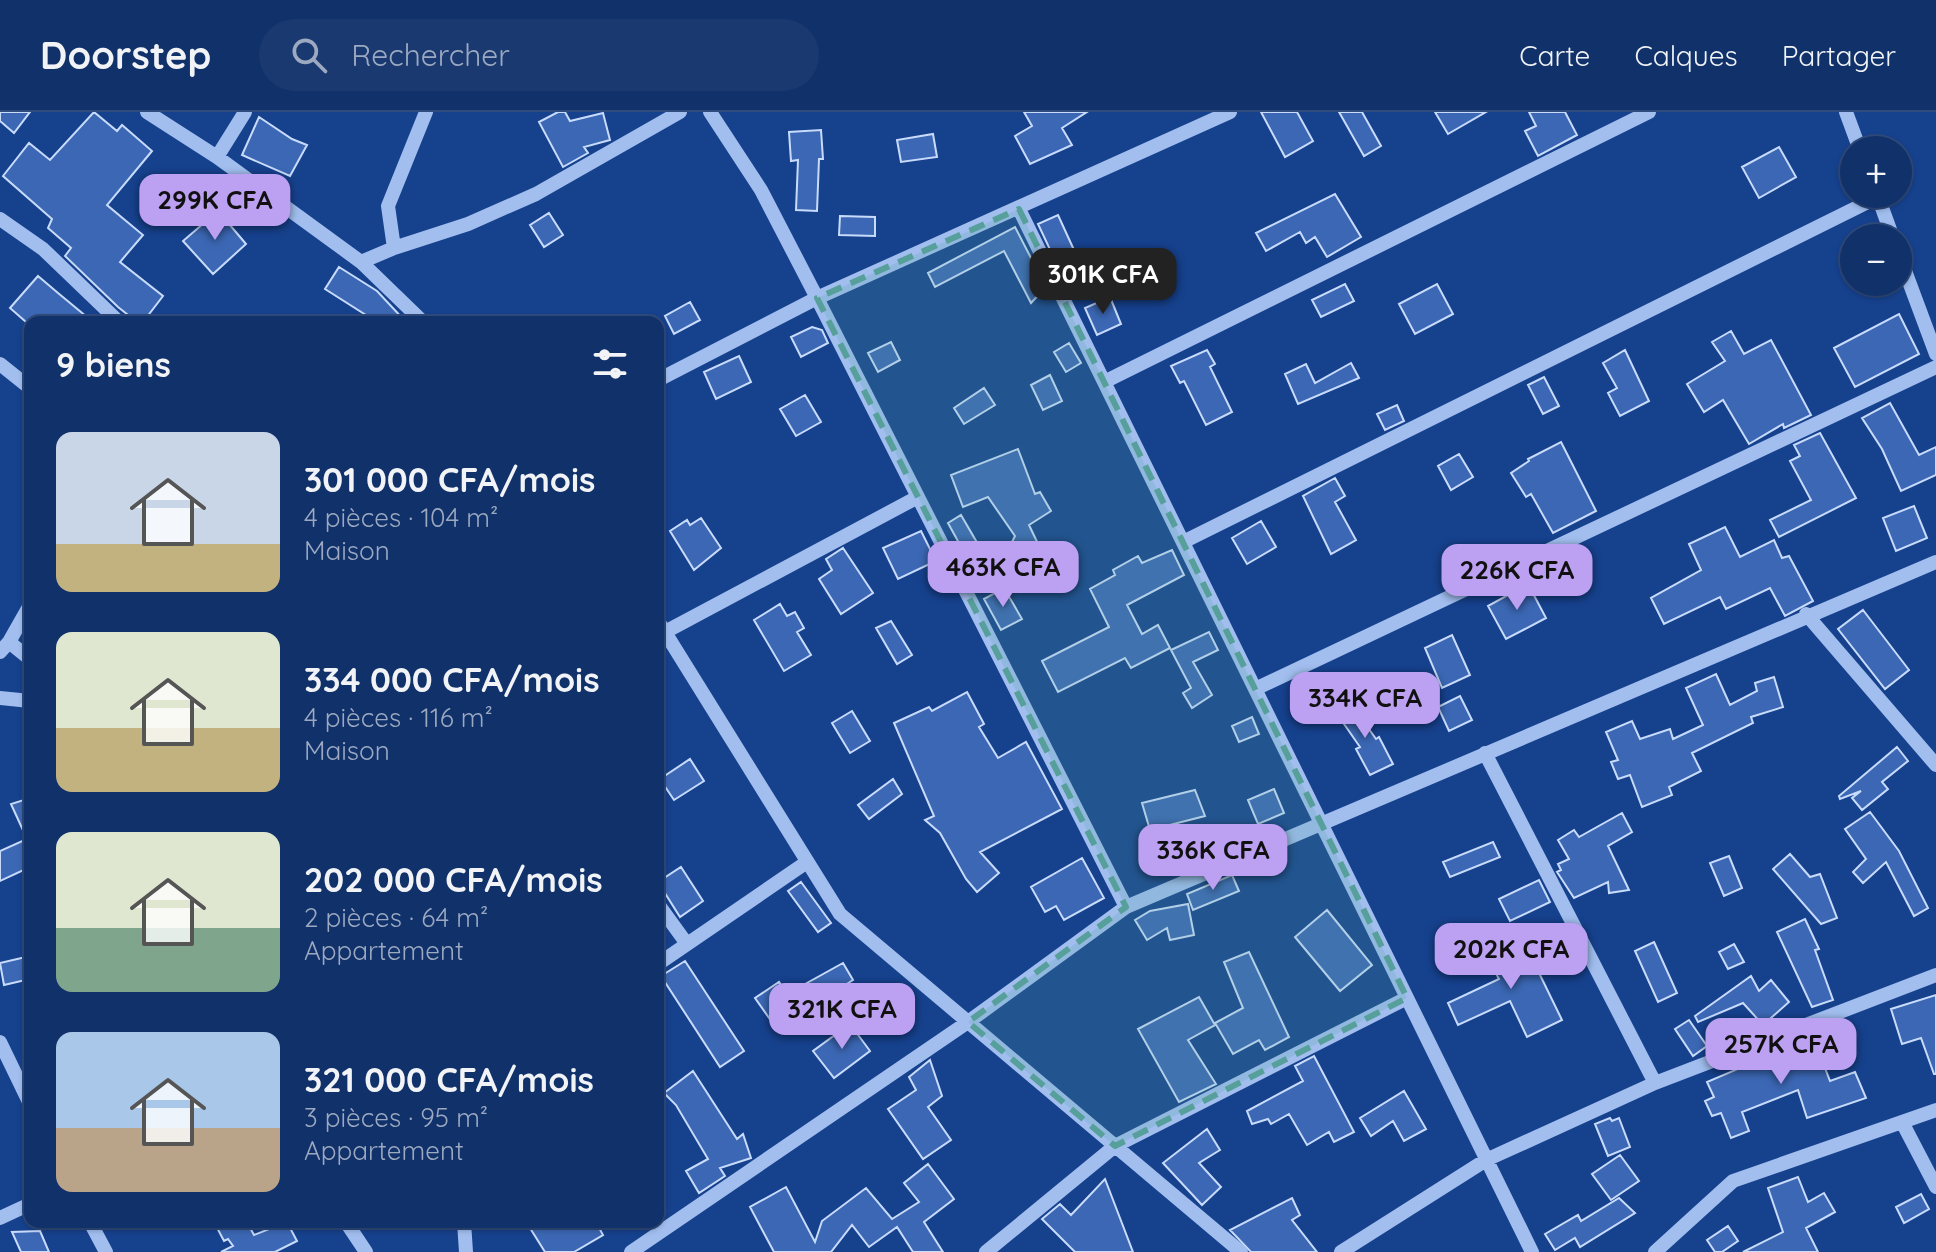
<!DOCTYPE html>
<html lang="fr">
<meta charset="utf-8">
<style>
:root{--surface:#10316a;--page:#193970;--text:#f1f3f6;--muted:#9ca9c1;--line:#304c7e;--accent:#bca0f2}
body{margin:0;font-family:Quicksand,sans-serif;background:var(--page);color:var(--text);height:100vh;display:flex;flex-direction:column;font-size:30px;white-space:nowrap}
*{box-sizing:border-box;margin:0}
p{font-size:26px;color:var(--muted)}
.icon{flex:none;width:44px;height:44px;fill:none;stroke:currentColor;stroke-width:2;stroke-linecap:round;stroke-linejoin:round}
.map{position:relative;flex:1;overflow:hidden}
.drawer{position:absolute;left:24px;top:204px;width:640px;height:912px;display:flex;flex-direction:column;background:var(--surface);border-radius:16px;box-shadow:0 2px 6px #0004,0 0 0 2px var(--line)}
.drawer>*{flex:none}
.buttons{position:absolute;left:1840px;top:24px;display:grid;gap:16px}
.buttons a{display:grid;place-items:center;width:72px;height:72px;border-radius:50%;background:var(--surface);box-shadow:0 2px 6px #0004,0 0 0 2px var(--line);font-size:40px}
.price{position:absolute;translate:-50% -68px;padding:0 18px;border-radius:16px;background:var(--accent);color:#111;font-size:26px;line-height:52px;filter:drop-shadow(0 2px 4px #0008)}
.price::after{content:'';position:absolute;left:50%;top:48px;width:24px;height:18px;margin-left:-12px;background:inherit;clip-path:polygon(0 0,100% 0,50% 100%)}
.price.active{background:#222;color:#fff}
ul{padding:0;list-style:none}
li{display:flex;align-items:center;gap:24px;height:200px;padding:0 32px}
li span{display:grid;place-items:center;flex:none;width:224px;height:160px;border-radius:16px;color:#555}
li>.icon{margin-inline-start:auto}
span .icon{width:96px;height:96px;fill:#fffc;stroke-width:1}
li b{font-size:34px}
h2{display:flex;justify-content:space-between;align-items:center;height:96px;padding:0 32px;font-size:34px}
header{display:flex;align-items:center;gap:48px;box-sizing:border-box;height:112px;padding:0 40px;background:var(--surface);border-bottom:2px solid var(--line)}
header strong{font-size:38px}
nav{display:flex;gap:44px;margin-inline-start:auto;font-size:28px}
.search{width:560px;height:72px;background:var(--page);display:flex;align-items:center;gap:20px;box-sizing:border-box;padding:0 28px;border-radius:44px;color:var(--muted);font-size:30px}
.map>svg:first-child{display:block}
.building{fill:#3b67b4;stroke:#c8dbfb;stroke-width:2}
.lines{fill:none;stroke-linecap:round;stroke-linejoin:round}
.minor{stroke:#a1beef;stroke-width:14}
.marked{fill:#579f9a;fill-opacity:0.2;stroke:#579f9a;stroke-width:6;stroke-dasharray:16 10;stroke-linejoin:round}
</style>
<header>
<strong>Doorstep</strong>
<div class="search"><svg class="icon" aria-label="search" viewBox="0 0 24 24"><circle cx="10" cy="10" r="6"/><path d="M15 15l6 6"/></svg>Rechercher</div>
<nav><a>Carte</a><a>Calques</a><a>Partager</a></nav>
</header>
<div class="map">
<svg width="1936" height="1140" viewBox="0 0 1936 1140">
<rect width="100%" height="100%" fill="#16418d"/>
<!-- building -->
<path class="building" d="M0,0H30L14,21L0,9Z
M94,0L117,19L122,13L152,39L107,93L143,123L120,150L163,184L143,210H137L118,195L65,144L71,136L48,116L52,107L3,64L29,31L50,48Z
M558,0H565L570,9L603,1L610,28L584,35L588,41L563,55L539,10Z
M1024,0H1087L1062,16L1072,33L1030,52L1015,24L1032,14Z
M1261,0H1297L1313,29L1285,45Z
M1339,0H1362L1381,34L1364,44Z
M1435,0H1486L1448,22Z
M1529,0H1565L1577,23L1538,44L1525,19L1536,14Z
M259,5L292,27L307,33L290,64L242,43Z
M821,18L823,47H819L817,99L796,98L798,48L791,49L789,20Z
M933,22L937,45L901,50L897,28Z
M1779,35L1796,65L1759,86L1742,55Z
M1335,82L1361,125L1327,145L1315,125L1306,131L1300,120L1266,139L1256,121Z
M218,99L246,132L213,162L183,129Z
M549,101L563,123L544,135L530,113Z
M1058,103L1074,138L1054,146L1038,112Z
M840,104L875,105V124L839,123Z
M1015,115L1046,175L1031,191L1004,139L935,175L928,161Z
M339,155L377,179L406,210H377L325,177Z
M38,164L58,181L93,210H26L10,196Z
M1345,172L1354,189L1321,205L1312,188Z
M1437,172L1453,202L1415,222L1399,192Z
M1110,185L1121,212L1097,223L1085,196Z
M690,190L700,208L674,222L665,204Z
M1899,202L1919,242L1855,275L1834,236Z
M812,215L822,218L828,231L801,245L791,225Z
M1731,219L1744,242L1771,228L1811,303L1784,316L1783,312L1749,332L1723,288L1704,300L1687,272L1725,249L1712,230Z
M891,230L900,248L878,260L868,241Z
M1069,231L1081,251L1066,260L1054,240Z
M1207,238L1215,252L1210,255L1232,300L1206,313L1184,269L1180,271L1171,254Z
M1625,238L1649,289L1620,304L1608,281L1617,276L1603,251Z
M739,244L751,270L716,287L704,260Z
M1351,251L1359,266L1298,292L1285,262L1306,252L1315,271Z
M1050,263L1062,289L1043,298L1031,273Z
M1544,265L1559,294L1543,302L1528,273Z
M984,276L995,293L964,312L954,296Z
M805,283L821,310L796,324L780,297Z
M1890,291L1919,343L1936,335V363L1901,379L1882,337L1862,306Z
M1397,293L1404,309L1385,318L1377,302Z
M1820,321L1856,386L1779,425L1770,408L1811,388L1790,349L1800,344L1794,333Z
M1561,330L1596,399L1553,421L1531,382L1526,385L1511,361L1529,349L1528,347Z
M1018,337L1035,382L1040,380L1051,399L1029,413L1041,438L1019,448L1011,432L1015,424L988,385L963,395L951,363Z
M1459,342L1473,365L1451,378L1438,354Z
M1335,366L1345,384L1335,390L1356,428L1331,442L1303,384Z
M1914,394L1927,426L1896,439L1883,406Z
M961,403L979,434L965,442L948,411Z
M701,406L721,436L694,458L670,419L687,408L690,413Z
M1261,409L1276,435L1247,452L1232,426Z
M1725,415L1740,445L1774,428L1782,446L1789,444L1813,489L1785,504L1770,476L1726,497L1720,485L1664,512L1651,486L1701,458L1689,432Z
M921,419L936,449L898,467L883,436Z
M843,436L873,481L841,502L819,467L832,458L826,447Z
M1172,438L1184,463L1127,493L1142,522L1158,513L1170,536L1131,556L1125,546L1058,580L1042,549L1109,515L1090,477L1115,463L1113,458L1138,444L1142,451Z
M1528,472L1546,506L1506,527L1488,494Z
M1004,476L1022,507L1001,518L984,487Z
M780,492L787,504L795,500L804,516L797,520L811,543L784,559L754,508Z
M1863,498L1909,558L1885,577L1838,517Z
M891,509L912,543L897,552L876,516Z
M1209,520L1218,538L1193,550L1212,583L1192,596L1183,581L1191,576L1171,538Z
M1452,523L1470,563L1442,576L1425,536Z
M1716,562L1730,593L1757,579L1755,571L1774,565L1783,595L1751,605L1753,611L1692,641L1701,659L1669,675L1672,683L1642,695L1630,663L1618,667L1611,650L1618,648L1606,620L1632,609L1640,627L1670,617L1673,627L1703,613L1686,576Z
M967,580L984,612L979,615L998,646L1026,630L1062,697L980,740L999,761L977,780L966,767L940,721L925,708L934,704L894,611L929,595L932,599Z
M1460,584L1472,608L1449,619L1438,595Z
M1349,589L1376,627L1379,625L1393,652L1370,663L1356,637L1360,635L1335,599Z
M852,599L870,629L850,641L832,611Z
M1252,605L1259,622L1239,630L1232,614Z
M1897,635L1908,649L1882,670L1888,677L1862,698L1852,686L1861,679L1840,687L1839,684Z
M690,647L704,669L674,688L660,667Z
M893,667L902,682L869,707L858,693Z
M1274,677L1284,701L1258,712L1248,688Z
M1195,678L1205,704L1150,718L1142,691Z
M30,686V755L0,769V739L27,727L11,692Z
M1870,700L1899,739L1928,796L1914,804L1886,750L1863,771L1853,760L1866,747L1845,717Z
M1622,701L1632,720L1608,734L1629,778L1609,781L1608,770L1574,786L1557,760L1561,758L1558,752L1569,747L1558,728L1574,718L1579,725Z
M1493,730L1500,745L1450,765L1443,750Z
M1790,742L1810,765L1820,762L1837,806L1821,812L1773,757Z
M1729,744L1742,776L1724,784L1710,751Z
M1082,746L1104,786L1064,808L1056,794L1045,800L1031,775Z
M681,755L703,789L680,805L658,770Z
M1232,763L1239,779L1193,798L1187,782Z
M1539,768L1550,790L1510,809L1499,787Z
M801,770L831,811L818,820L788,779Z
M1188,792L1194,823L1170,828L1167,816L1147,828L1135,808L1150,799Z
M1327,798L1372,853L1340,879L1295,825Z
M1805,807L1819,837L1815,838L1833,888L1812,895L1777,820Z
M1521,824L1562,908L1527,925L1510,889L1458,913L1448,891L1499,867L1485,841Z
M1654,830L1677,881L1658,890L1635,839Z
M1734,832L1744,850L1728,857L1719,840Z
M1249,840L1289,925L1265,938L1259,928L1233,942L1215,911L1243,896L1224,850Z
M30,844V867L4,873L0,851Z
M685,849L744,939L720,955L661,864Z
M843,851L853,868L809,896L806,892L774,913L755,886L779,870L787,882Z
M1751,864L1759,879L1771,868L1789,890L1763,913L1743,891L1698,910L1695,904Z
M1936,883V962H1934L1921,926L1902,932L1891,897Z
M1199,885L1215,913L1188,928L1216,972L1179,990L1138,917Z
M1689,908L1707,934L1693,944L1675,917Z
M850,912L870,939L834,966L813,939Z
M1813,925L1830,969L1855,960L1866,986L1807,1006L1798,978L1742,1000L1749,1019L1731,1026L1721,1001L1712,1004L1705,989L1714,985L1707,970Z
M1314,944L1354,1020L1334,1030L1329,1020L1307,1033L1289,1002L1271,1012L1268,1007L1252,1012L1247,999L1303,969L1295,954Z
M930,948L942,984L928,995L951,1028L923,1047L888,997L916,978L909,965Z
M693,959L737,1027L743,1022L751,1046L720,1056L725,1064L699,1081L686,1059L708,1047L676,993L664,981Z
M1404,979L1426,1017L1404,1029L1393,1009L1371,1024L1360,1006Z
M1610,1006L1612,1009L1619,1006L1630,1035L1608,1044L1595,1012Z
M1207,1017L1220,1038L1199,1051L1221,1075L1202,1093L1163,1051Z
M1620,1043L1639,1069L1611,1088L1592,1062Z
M928,1052L954,1087L924,1110L943,1140H913L897,1115L869,1135L852,1113L831,1140H774L750,1095L786,1075L815,1130L822,1109L866,1076L892,1107L919,1090L904,1071Z
M1798,1065L1808,1090L1824,1081L1835,1100L1806,1116L1818,1140H1743L1783,1120L1768,1076Z
M1105,1067L1133,1140H1075L1042,1107L1060,1092L1071,1103Z
M1921,1082L1929,1097L1904,1111L1896,1095Z
M1292,1086L1300,1103L1292,1108L1317,1140H1251L1230,1118Z
M1619,1086L1635,1101L1580,1135L1575,1126L1555,1138L1545,1122L1578,1103L1581,1109Z
M214,1110H256L249,1114L254,1123L287,1110L297,1129L275,1140H221L233,1134L228,1127L224,1129Z
M539,1110H596L603,1123L574,1140H545L530,1116Z
M1728,1114L1738,1129L1722,1140H1715L1707,1128Z
M40,1119L49,1140H21L12,1120Z"/>
<g class="lines">
<!-- minor -->
<path class="minor" d="M147,0L217,45L361,150L423,210
M710,0L761,78L817,186L1126,795
M1846,0L1860,38
M217,45L245,0
M1877,82L1893,126
M1019,97L1532,1140
M0,107L43,137L119,210
M394,136L468,112L536,82L680,0
M1898,140L1936,242
M361,150L394,136L388,94L426,0
M0,252L30,276
M658,268L817,186L1230,0
M1104,270L1649,0
M1183,430L1878,85
M1806,502L1936,653
M658,509L840,802L1241,1140
M665,520L918,385
M9,530L30,493
M0,540L9,530L30,547
M1255,577L1936,255
M0,586L30,589
M1485,641L1655,971
M658,792L687,832
M658,852L807,750
M0,930L30,992
M1902,1010L1936,1075
M0,1106L30,1092
M90,1110L106,1140
M346,1110L366,1140
M464,1110L466,1140
M631,1140L968,910L1126,795L1936,450
M986,1140L1115,1034L1407,886
M1341,1140L1486,1048L1655,971L1936,863
M1655,1140L1733,1069L1936,998"/>
</g>
<!-- marked area -->
<path class="marked" d="M1019,97L1407,886L1115,1034L968,910L1126,795L817,186Z"/>
</svg>
<div class="buttons">
<a>+</a>
<a>−</a>
</div>
<b class="price" style="left:215px;top:130px">299K CFA</b>
<b class="price active" style="left:1103px;top:204px">301K CFA</b>
<b class="price" style="left:1003px;top:497px">463K CFA</b>
<b class="price" style="left:1517px;top:500px">226K CFA</b>
<b class="price" style="left:1365px;top:628px">334K CFA</b>
<b class="price" style="left:1213px;top:780px">336K CFA</b>
<b class="price" style="left:1511px;top:879px">202K CFA</b>
<b class="price" style="left:842px;top:939px">321K CFA</b>
<b class="price" style="left:1781px;top:974px">257K CFA</b>
<section class="drawer">
<h2>9 biens<svg class="icon" aria-label="filters" viewBox="0 0 24 24"><path d="M4 7h16M4 17h16"/><circle cx="9" cy="7" r="2"/><circle cx="15" cy="17" r="2"/></svg></h2>
<ul>
<li><span style="background:linear-gradient(#c9d6e8 70%,#c2b280 0)"><svg class="icon" aria-label="home" viewBox="0 0 24 24"><path d="M3 11l9-7 9 7M6 9v11h12V9"/></svg></span><div><b>301 000 CFA/mois</b><p>4 pièces · 104 m²</p><p>Maison</p></div></li>
<li><span style="background:linear-gradient(#dfe7d0 60%,#c2b280 0)"><svg class="icon" aria-label="home" viewBox="0 0 24 24"><path d="M3 11l9-7 9 7M6 9v11h12V9"/></svg></span><div><b>334 000 CFA/mois</b><p>4 pièces · 116 m²</p><p>Maison</p></div></li>
<li><span style="background:linear-gradient(#dfe7d0 60%,#7fa58c 0)"><svg class="icon" aria-label="home" viewBox="0 0 24 24"><path d="M3 11l9-7 9 7M6 9v11h12V9"/></svg></span><div><b>202 000 CFA/mois</b><p>2 pièces · 64 m²</p><p>Appartement</p></div></li>
<li><span style="background:linear-gradient(#a9c7e8 60%,#b9a48a 0)"><svg class="icon" aria-label="home" viewBox="0 0 24 24"><path d="M3 11l9-7 9 7M6 9v11h12V9"/></svg></span><div><b>321 000 CFA/mois</b><p>3 pièces · 95 m²</p><p>Appartement</p></div></li>
</ul>
</section>
</div>
